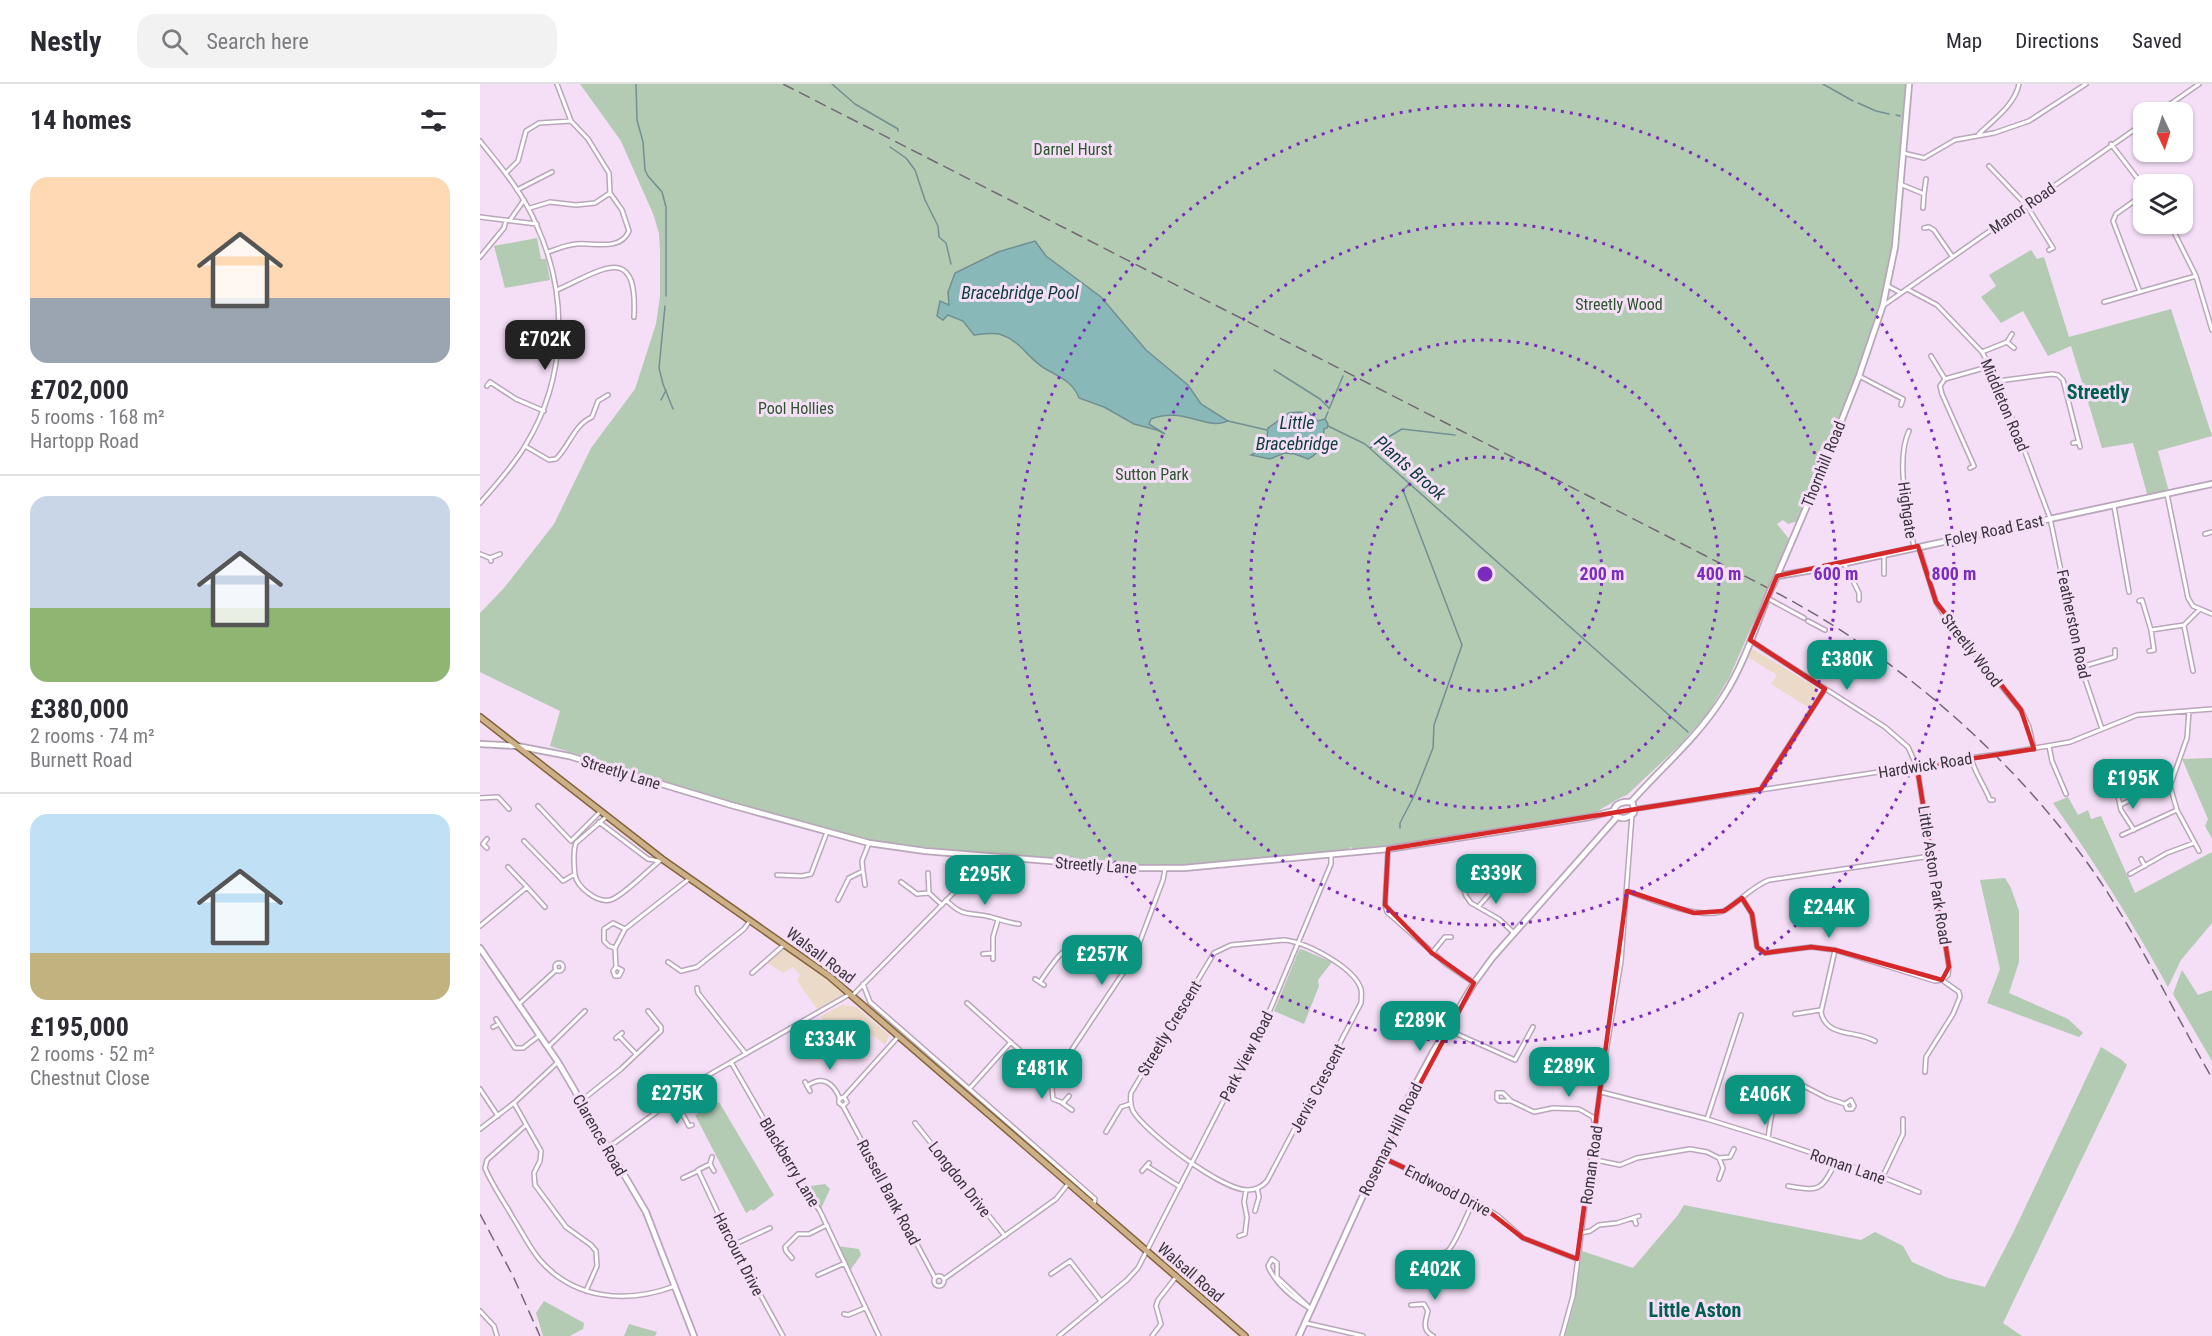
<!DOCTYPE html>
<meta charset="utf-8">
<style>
:root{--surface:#fff;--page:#f2f2f3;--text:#2b2b33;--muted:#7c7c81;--line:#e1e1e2;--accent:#0b9480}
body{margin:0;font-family:"Roboto Condensed",sans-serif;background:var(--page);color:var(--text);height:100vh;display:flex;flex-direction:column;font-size:22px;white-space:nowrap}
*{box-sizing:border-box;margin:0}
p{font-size:20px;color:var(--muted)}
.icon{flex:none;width:33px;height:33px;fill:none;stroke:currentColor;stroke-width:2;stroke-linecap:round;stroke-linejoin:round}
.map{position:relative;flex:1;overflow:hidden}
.sheet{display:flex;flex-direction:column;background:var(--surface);width:480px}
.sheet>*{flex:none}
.needle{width:39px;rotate:176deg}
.buttons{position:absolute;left:1653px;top:18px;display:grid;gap:12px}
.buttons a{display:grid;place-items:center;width:60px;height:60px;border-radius:12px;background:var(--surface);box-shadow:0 2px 4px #0004;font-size:30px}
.price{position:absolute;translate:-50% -51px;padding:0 14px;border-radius:12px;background:var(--accent);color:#fff;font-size:20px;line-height:39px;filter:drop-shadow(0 2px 3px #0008)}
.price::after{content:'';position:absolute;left:50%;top:36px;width:18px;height:14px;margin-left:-9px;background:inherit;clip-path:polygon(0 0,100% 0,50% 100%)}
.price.current{background:#222;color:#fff}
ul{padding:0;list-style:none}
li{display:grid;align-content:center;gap:12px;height:318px;padding:0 30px}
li+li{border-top:2px solid var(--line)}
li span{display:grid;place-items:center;height:186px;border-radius:18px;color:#555}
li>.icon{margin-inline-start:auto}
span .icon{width:108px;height:108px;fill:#fffc;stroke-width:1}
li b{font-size:26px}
h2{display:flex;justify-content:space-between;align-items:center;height:72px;padding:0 30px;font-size:26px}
header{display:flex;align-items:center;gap:36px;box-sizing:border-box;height:84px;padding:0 30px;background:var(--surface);border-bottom:2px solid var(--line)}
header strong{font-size:28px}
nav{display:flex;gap:33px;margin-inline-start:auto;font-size:21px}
.search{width:420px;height:54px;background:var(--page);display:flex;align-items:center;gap:15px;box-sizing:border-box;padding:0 21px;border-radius:18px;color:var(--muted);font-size:22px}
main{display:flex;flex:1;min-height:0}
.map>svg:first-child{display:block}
.commercial{fill:#ecdac9}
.green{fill:#b3cab3}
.water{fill:#89b8b8;stroke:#729093;stroke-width:1.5}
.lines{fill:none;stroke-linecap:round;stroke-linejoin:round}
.stream{stroke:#729093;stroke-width:1.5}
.street-casing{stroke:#baa6bb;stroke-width:6}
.secondary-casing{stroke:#baa6bb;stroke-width:8}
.primary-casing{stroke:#84633a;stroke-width:8}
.street{stroke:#fff;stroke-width:3}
.secondary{stroke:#fff;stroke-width:4.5}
.primary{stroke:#ccb188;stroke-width:5}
.rail{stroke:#736775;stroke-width:1.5;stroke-dasharray:12 6;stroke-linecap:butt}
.street-bridge-casing{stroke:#baa6bb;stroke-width:6;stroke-linecap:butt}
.secondary-bridge-casing{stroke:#baa6bb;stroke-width:8;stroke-linecap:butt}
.street-bridge{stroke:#fff;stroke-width:3}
.secondary-bridge{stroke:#fff;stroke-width:4.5}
.marked{fill:none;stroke:#d62828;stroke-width:4.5;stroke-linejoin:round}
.ring{fill:none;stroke:#7b2cbf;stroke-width:3;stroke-dasharray:3 6}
.labels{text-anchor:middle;stroke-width:6;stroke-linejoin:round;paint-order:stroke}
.park-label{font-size:16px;fill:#2d562e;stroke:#f4dff6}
.street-label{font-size:16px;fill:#3c343d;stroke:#f4dff6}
.water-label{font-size:18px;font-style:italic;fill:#0f3c3d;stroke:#f4dff6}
.quarter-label{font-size:20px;font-weight:bold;fill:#005f51;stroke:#f4dff6}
.centre{fill:#7b2cbf;stroke:#f4dff6;stroke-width:3}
.ring-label{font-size:18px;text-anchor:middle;font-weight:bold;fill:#7b2cbf;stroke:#f4dff6;stroke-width:6;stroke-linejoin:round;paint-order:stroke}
</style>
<header>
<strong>Nestly</strong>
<div class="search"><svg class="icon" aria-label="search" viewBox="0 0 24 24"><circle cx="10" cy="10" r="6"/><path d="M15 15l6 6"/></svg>Search here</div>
<nav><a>Map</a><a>Directions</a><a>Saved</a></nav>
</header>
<main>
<section class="sheet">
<h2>14 homes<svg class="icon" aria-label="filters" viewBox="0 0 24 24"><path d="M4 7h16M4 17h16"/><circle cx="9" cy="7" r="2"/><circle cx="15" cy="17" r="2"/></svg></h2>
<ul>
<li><span style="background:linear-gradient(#ffd9b3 65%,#9aa5b1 0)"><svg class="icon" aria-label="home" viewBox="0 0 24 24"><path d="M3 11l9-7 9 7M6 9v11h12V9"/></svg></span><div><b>£702,000</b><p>5 rooms · 168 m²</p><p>Hartopp Road</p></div></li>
<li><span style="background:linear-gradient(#c9d6e8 60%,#8fb573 0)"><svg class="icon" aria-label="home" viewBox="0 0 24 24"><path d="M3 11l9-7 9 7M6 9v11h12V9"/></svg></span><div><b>£380,000</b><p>2 rooms · 74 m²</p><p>Burnett Road</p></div></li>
<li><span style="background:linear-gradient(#bfe0f5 75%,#c2b280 0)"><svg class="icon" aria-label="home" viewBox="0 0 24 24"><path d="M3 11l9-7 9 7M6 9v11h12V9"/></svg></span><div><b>£195,000</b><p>2 rooms · 52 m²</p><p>Chestnut Close</p></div></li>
</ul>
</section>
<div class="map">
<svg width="1732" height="1252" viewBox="0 0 1732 1252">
<rect width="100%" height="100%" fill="#f4dff6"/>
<!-- commercial -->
<path class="commercial" d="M1271,564L1337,604L1338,608L1329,624L1291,600L1297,591L1266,572Z
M304,864L349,895L364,907V910L338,926L321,903L317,896L320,891L313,883L303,889L286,878Z
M362,921L376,923L409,951L405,961L391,950L375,968L349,948L341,932Z"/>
<!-- green -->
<path class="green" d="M100,0H1427L1412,166L1400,224L1387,265L1318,437L1308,440L1303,436L1297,440L1310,456L1249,594L1228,629L1200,661L1147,711C1133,716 1124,725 1110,731L1027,742L971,754L874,765L870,763L869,765L846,768L704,781H659L459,765L389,756L259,720L70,662L80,627L0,588V529L24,504L74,440L111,364L155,305L176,240L180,213V167L179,150L174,132L141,57Z
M57,154L61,175H66L70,196L25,204L14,162Z
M1551,166L1557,175L1564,173L1589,253L1691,225L1732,352L1678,367L1689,408L1668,413L1653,359L1622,364L1591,262L1568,272L1543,227L1521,239L1501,213L1516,202L1509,191Z
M1732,674V755L1725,742L1728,735L1702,675Z
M1588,713L1598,731L1608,726L1611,735L1621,732L1655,809L1732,768V839L1701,876L1688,903C1653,839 1615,779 1573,719Z
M1525,794L1531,804L1539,827V878L1529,909L1588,935L1603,949L1599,953L1507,919L1520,885L1500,796Z
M821,865L852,878L838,896L839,902L824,940L794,927L819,866Z
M1702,886L1718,911L1732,906V977L1693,910Z
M1621,963L1642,976L1647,981L1523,1239L1542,1252H1085L1094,1220L1102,1167L1153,1184L1198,1131L1204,1121L1381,1156L1395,1148L1423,1162L1432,1178L1468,1194L1505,1203L1534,1147Z
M239,1018L294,1111L273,1127L272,1125L266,1129L215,1031Z
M345,1100L350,1105L340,1127L324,1103Z
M357,1162L379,1165L381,1171L369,1188Z
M64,1217L104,1239L103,1245L90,1252H63L56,1229Z
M149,1240L177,1248L175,1252H144Z"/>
<!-- water -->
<path class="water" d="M555,157L566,172L621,213L666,266L708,301L721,320L748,337C727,347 703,322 671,335L669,340L685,350L677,346L654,340L624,323L599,314C593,297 577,292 564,284C548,274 540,257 522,251C514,248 502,250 494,251L483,237L468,231L463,236L457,232L460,217L469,221L468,208L475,189L518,168Z
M819,328L829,329L838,337L845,335L848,340L847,344L844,345C843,358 841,369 828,375L815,370L804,369L790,375L771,371L786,363L788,344L809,329Z"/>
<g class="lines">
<!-- stream -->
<path class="stream" d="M156,0L157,36L163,58L165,86L168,92L182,108L186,123V212
M352,0L375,20L418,45V47
M1343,0L1373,17
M1378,19L1396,27L1409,30
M1416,31L1420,32
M410,63L426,74L435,86L445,116L458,142L459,153L466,159L471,180
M185,222L179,284L183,300L193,325
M794,286L840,315L849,324
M181,316L186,306
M849,325L863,292
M845,335L848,328
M748,337L787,346
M848,342L885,360L1208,648
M890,364L922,345L975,351
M920,744V739L934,712L953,664L954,641L982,561L923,406L929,400"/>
<defs>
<path id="street" d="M1679,28L1719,0
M1498,51C1513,36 1535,21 1539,0
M0,57C21,83 43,109 56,140C89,211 87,294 45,362C33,382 16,401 0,419
M1631,60L1664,103
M1423,69L1444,74L1475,56L1514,49L1549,37L1606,0
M1509,82L1547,122L1573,164L1569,166
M26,89L38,77L46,47L59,39L91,37
M1420,100L1444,110L1446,95
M37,106L72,88
M50,124L70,118L96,121L115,119L130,109
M1443,124L1444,110
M0,133L57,140
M30,136L44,116
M1690,140L1716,192L1732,246
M1444,144L1449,143L1454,146L1472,172
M68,168C77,165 86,161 96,160C113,158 140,168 149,147L142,126L130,109L129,89L108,55L91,37L77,0
M0,173L24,144L26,136
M1408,202L1421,209
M1427,205L1457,221L1502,268L1518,297L1570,434L1601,583L1622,645
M77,206C122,186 158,157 154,233
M1660,208L1633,137L1636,130L1664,110
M1624,218L1716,192
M1404,221L1664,39
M1527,258L1532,250
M1502,268L1527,258L1534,264
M1451,272L1465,295
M1379,292L1423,315L1421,321
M1518,297L1572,290L1578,291L1583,296L1600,363
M7,302L10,298L36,315L64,327
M1429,347C1415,375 1428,433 1434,463
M1593,359L1599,358
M45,362L69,376L76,375C90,361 94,341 112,333L118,317L128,311
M1490,384L1494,382L1462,310L1460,302L1465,295L1511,282
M1687,410L1708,514L1713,522L1732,530
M1634,422L1649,508
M1725,450L1732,448
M1439,464L1456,518L1467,536L1541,626L1549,643L1554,665
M0,470L10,474L11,477
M1404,472V490
M10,474L20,470
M1364,479L1379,509V516
M1287,514L1324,534
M1659,517L1662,516L1671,546L1704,541L1719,526
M1328,537L1345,546
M1704,542L1713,587
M1271,557L1405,643L1428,663L1437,683L1469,883L1468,891L1462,896
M1669,567L1674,566L1671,546
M1601,583L1635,573V566
M1709,627L1707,654L1690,702L1697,726L1719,767
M1569,662L1572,677L1586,710
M1527,669L1590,658L1657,631L1732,625
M1491,674C1495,689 1504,701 1510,716H1513
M1281,705L1345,605
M1638,712L1641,726L1654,746
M0,714L18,713L29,725
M1640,721L1653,715
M58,722L91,757L120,728
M1155,725L1504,672
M126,733L96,759C93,766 94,783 95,791C97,803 117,819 130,816C141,814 170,784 181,776
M119,738L168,775L179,777
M1642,751L1697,726
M7,755L3,760L7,764
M44,757L83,797L95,790
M908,766L905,821L907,828L966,880L994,899
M1661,775L1665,782
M383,787L385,801
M448,789L449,809L462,821
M1650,790L1687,769L1714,759
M297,791L322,792L331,790L347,748
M421,798L437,810L449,809
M1009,800L1016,801
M47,803L65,823
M983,803L986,812L991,819L1019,835L1034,849
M1147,807C1171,815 1225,839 1247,825C1261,816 1273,802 1289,796L1451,772
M1262,814L1272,830L1277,863L1285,869L1331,863L1355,866L1455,897L1462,896L1479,908L1480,913L1473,930L1446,973L1445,988
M358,816L369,794L383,787L382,777L389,759
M466,816C485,835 489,827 511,833C521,836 529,839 539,840
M999,822L1014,805L1016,793
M0,842L47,803L28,783
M804,856C826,858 874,883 881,905C882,910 881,915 881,919L787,1097C782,1103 775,1106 767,1106C742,1106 666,1049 653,1027C650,1021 650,1016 651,1009L734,869L751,861Z
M135,864L129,862L124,857V845L133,839L145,845
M1355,866L1341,928C1346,954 1377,946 1395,957
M952,869L965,853H971
M503,870L513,869
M513,875V853L518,836
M188,878L201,887L217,883L264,845L269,838
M75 883a4 4 0 1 1 8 0a4 4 0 1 1-8 0Z
M136,883L142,886L139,892H135L133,887L136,883L135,864L145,845L209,795
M272,889L304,861
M555,895L564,901
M560,898C566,889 572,880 579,872C599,851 634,855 659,860
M383,900L390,918L615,1115L614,1120
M217,904L218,909L266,970
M372,912L503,779L505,772
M487,919L554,979L561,983L578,982L585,976L645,886L659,860L683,796L685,785
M39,920L76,886
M1315,930L1341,926
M16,935L35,964H43L60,951
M13,943L19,940
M966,945L1035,976L1053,943
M139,952L156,970
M136,954L142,949
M68,963L105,927
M251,978L316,1091L340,1127L399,1252
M1094,981L1102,991L1121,999
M570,984L573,1015L581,1018L592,1026
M325,998L330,1007
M327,1002C342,991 353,998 360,1015
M490,1004L531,958
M0,1005L18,1032
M1121,1008L1227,1035L1288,1054L1402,1093L1439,1108
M364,1013L367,1018L363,1022L359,1019V1015L364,1013L418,953
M194,1014L209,1042L212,1041
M101,1017L141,985L181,947V943L168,927
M1031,1017L1023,1009H1017V1015L1019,1017H1031L1054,1028L1073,1024L1099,1025L1113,1033L1115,1042
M34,1019L61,1067L60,1077L54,1089L55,1101L86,1143L111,1161L116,1167L117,1182L106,1207
M583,1019L589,1012
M363,1022L455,1194
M1227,1035L1261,931
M435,1039L525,1152
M46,1041L7,1076L5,1084C12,1101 23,1116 32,1132C41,1146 49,1163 59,1175C94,1216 147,1220 195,1202
M0,1045L34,1019L78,978
M626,1048L641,1023L650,1020
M1288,1054C1290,1042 1293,1010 1302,1003C1306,1000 1311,999 1316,998L1347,1014L1365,1020L1367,1025H1372L1374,1022L1371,1016L1365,1020
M129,1063L220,996L370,910
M232,1073L230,1080L218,1086L253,1161L303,1252
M901,1073L994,1116L1018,1132L1043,1154L1097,1175
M1239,1074L1243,1084L1239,1095
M1111,1075L1140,1081L1157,1074L1210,1065L1227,1068L1239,1074L1250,1073L1254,1065
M230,1080L234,1087
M667,1082L700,1103
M662,1087L669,1079
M1403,1092L1423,1050V1035
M203,1094L218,1087
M1308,1102C1340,1107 1340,1108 1356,1078
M775,1127L779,1113L777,1104
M1154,1134L1156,1140
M1101,1149L1110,1147L1119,1141L1137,1139L1159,1132
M759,1152L765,1150L767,1133L764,1118L766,1106
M253,1161L290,1144
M946,1171C953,1170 961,1170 966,1168C973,1166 989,1125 994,1116
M312,1174L306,1167L305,1163L318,1150H329L347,1141
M792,1175L797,1179V1193L831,1225C813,1214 796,1201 788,1182Z
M571,1190L590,1177L621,1217
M338,1191L365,1179
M454 1197a5 5 0 1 1 10 0a5 5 0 1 1-10 0Z
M464,1195L576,1115L588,1100
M931,1221L944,1220L948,1227C945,1238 942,1246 953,1252
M0,1227L14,1242L17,1252
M364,1230L368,1231L385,1224
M826,1239L883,1252
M579,1252L647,1196L658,1184L790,926L851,780V770
M672,1252L681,1240L676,1222L678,1216L696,1193
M1082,1252L1093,1212L1121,999L1141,877L1152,731"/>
<path id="secondary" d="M1297,492L1333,486L1732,400
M1294,499L1338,396L1379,292L1403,221L1415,163L1429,0
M0,660L37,662L89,672L251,721L389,759L445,767L658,784H704L908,765L1110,733L1133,727
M1145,718H1151L1153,720L1154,729C1147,735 1140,736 1134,730C1133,722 1138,719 1145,718Z
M1151,718C1182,683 1218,653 1243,613C1264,581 1276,542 1290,507
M0,864L78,978L166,1128L214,1252
M819,1252L922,1026L953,968L994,899L1013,873L1137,733"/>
<path id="primary" d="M0,633L182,775L349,892L765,1252"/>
</defs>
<!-- street casing -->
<use href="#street" class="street-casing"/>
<!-- secondary casing -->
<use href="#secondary" class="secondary-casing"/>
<!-- primary casing -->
<use href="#primary" class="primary-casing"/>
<!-- street -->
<use href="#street" class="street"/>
<!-- secondary -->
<use href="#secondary" class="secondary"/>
<!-- primary -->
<use href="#primary" class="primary"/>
<!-- rail -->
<path class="rail" d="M303,0L1224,471C1276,498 1330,524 1378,558C1472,622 1556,703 1620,797C1662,860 1694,929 1732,994
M0,1130L33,1192L60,1252"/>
<defs>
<path id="street-bridge" d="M1504,672L1527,669"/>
<path id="secondary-bridge" d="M1290,507L1294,499"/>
</defs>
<!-- street-bridge casing -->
<use href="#street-bridge" class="street-bridge-casing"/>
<!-- secondary-bridge casing -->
<use href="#secondary-bridge" class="secondary-bridge-casing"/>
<!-- street-bridge -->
<use href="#street-bridge" class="street-bridge"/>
<!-- secondary-bridge -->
<use href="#secondary-bridge" class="secondary-bridge"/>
</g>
<!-- marked area -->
<path class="marked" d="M1438,462L1456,518L1541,626L1554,665L1437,683L1469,883L1462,896L1355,866L1331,863L1285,869L1277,863L1272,830L1262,814L1244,827L1214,829L1147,807L1097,1175L1043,1154L994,1116L901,1073L994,899L952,869L905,821L908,765L1281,705L1345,605L1270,556L1297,492Z"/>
<!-- distance rings -->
<g class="ring">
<circle cx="1005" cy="490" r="117"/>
<circle cx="1005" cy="490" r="234"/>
<circle cx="1005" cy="490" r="351"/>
<circle cx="1005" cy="490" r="469"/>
</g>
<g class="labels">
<!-- park labels -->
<g class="park-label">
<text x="593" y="71">Darnel Hurst</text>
<text x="1139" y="226">Streetly Wood</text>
<text x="316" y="330">Pool Hollies</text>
<text x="672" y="396">Sutton Park</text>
</g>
<!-- street labels -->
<g class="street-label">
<text transform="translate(1542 124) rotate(-35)" y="6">Manor Road</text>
<text transform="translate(1525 321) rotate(67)" y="6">Middleton Road</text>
<text transform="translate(1343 380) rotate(-68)" y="6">Thornhill Road</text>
<text transform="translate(1428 426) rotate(82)" y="6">Highgate</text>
<text transform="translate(1514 446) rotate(-12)" y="6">Foley Road East</text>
<text transform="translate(1594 540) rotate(78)" y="6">Featherston Road</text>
<text transform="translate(1492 566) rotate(52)" y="6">Streetly Wood</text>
<text transform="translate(1445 681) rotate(-9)" y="6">Hardwick Road</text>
<text transform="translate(141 688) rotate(17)" y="6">Streetly Lane</text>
<text transform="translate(616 781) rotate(4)" y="6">Streetly Lane</text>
<text transform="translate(1455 791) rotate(81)" y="6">Little Aston Park Road</text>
<text transform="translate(341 871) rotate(37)" y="6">Walsall Road</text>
<text transform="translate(689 944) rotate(-59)" y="6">Streetly Crescent</text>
<text transform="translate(766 972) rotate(-63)" y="6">Park View Road</text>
<text transform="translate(837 1004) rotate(-62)" y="6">Jervis Crescent</text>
<text transform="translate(120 1051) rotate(60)" y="6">Clarence Road</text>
<text transform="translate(910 1055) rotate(-64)" y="6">Rosemary Hill Road</text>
<text transform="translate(310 1078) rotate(59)" y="6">Blackberry Lane</text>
<text transform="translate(1111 1081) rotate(-82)" y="6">Roman Road</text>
<text transform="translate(1368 1082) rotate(19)" y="6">Roman Lane</text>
<text transform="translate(480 1095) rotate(52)" y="6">Longdon Drive</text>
<text transform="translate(968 1106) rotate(27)" y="6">Endwood Drive</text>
<text transform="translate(409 1108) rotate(62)" y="6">Russell Bank Road</text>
<text transform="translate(259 1170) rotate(63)" y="6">Harcourt Drive</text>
<text transform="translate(711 1188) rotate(41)" y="6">Walsall Road</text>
</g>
<!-- water labels -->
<g class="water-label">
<text x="540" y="215">Bracebridge Pool</text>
<text x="817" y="345">Little<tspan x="817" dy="21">Bracebridge</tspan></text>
<text transform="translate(930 384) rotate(41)" y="6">Plants Brook</text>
</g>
<!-- quarter labels -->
<g class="quarter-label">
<text x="1618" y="315">Streetly</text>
<text x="1215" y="1233">Little Aston</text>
</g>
</g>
<circle cx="1005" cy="490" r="9" class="centre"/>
<g class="ring-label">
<text x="1122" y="496">200 m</text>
<text x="1239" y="496">400 m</text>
<text x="1356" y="496">600 m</text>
<text x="1474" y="496">800 m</text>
</g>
</svg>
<div class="buttons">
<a><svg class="needle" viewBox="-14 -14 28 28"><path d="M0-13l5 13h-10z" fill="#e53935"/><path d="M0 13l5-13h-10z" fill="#7c7c81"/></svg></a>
<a><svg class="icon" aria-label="layers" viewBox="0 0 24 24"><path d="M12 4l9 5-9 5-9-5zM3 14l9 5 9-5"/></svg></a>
</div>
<b class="price current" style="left:65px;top:287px">£702K</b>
<b class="price" style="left:1367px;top:607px">£380K</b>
<b class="price" style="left:1653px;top:726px">£195K</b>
<b class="price" style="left:1016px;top:821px">£339K</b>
<b class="price" style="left:505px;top:822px">£295K</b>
<b class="price" style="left:1349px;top:855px">£244K</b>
<b class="price" style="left:622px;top:902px">£257K</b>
<b class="price" style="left:940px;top:968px">£289K</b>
<b class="price" style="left:350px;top:987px">£334K</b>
<b class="price" style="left:1089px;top:1014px">£289K</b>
<b class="price" style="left:562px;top:1016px">£481K</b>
<b class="price" style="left:197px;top:1041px">£275K</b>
<b class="price" style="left:1285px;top:1042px">£406K</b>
<b class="price" style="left:955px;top:1217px">£402K</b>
</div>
</main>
